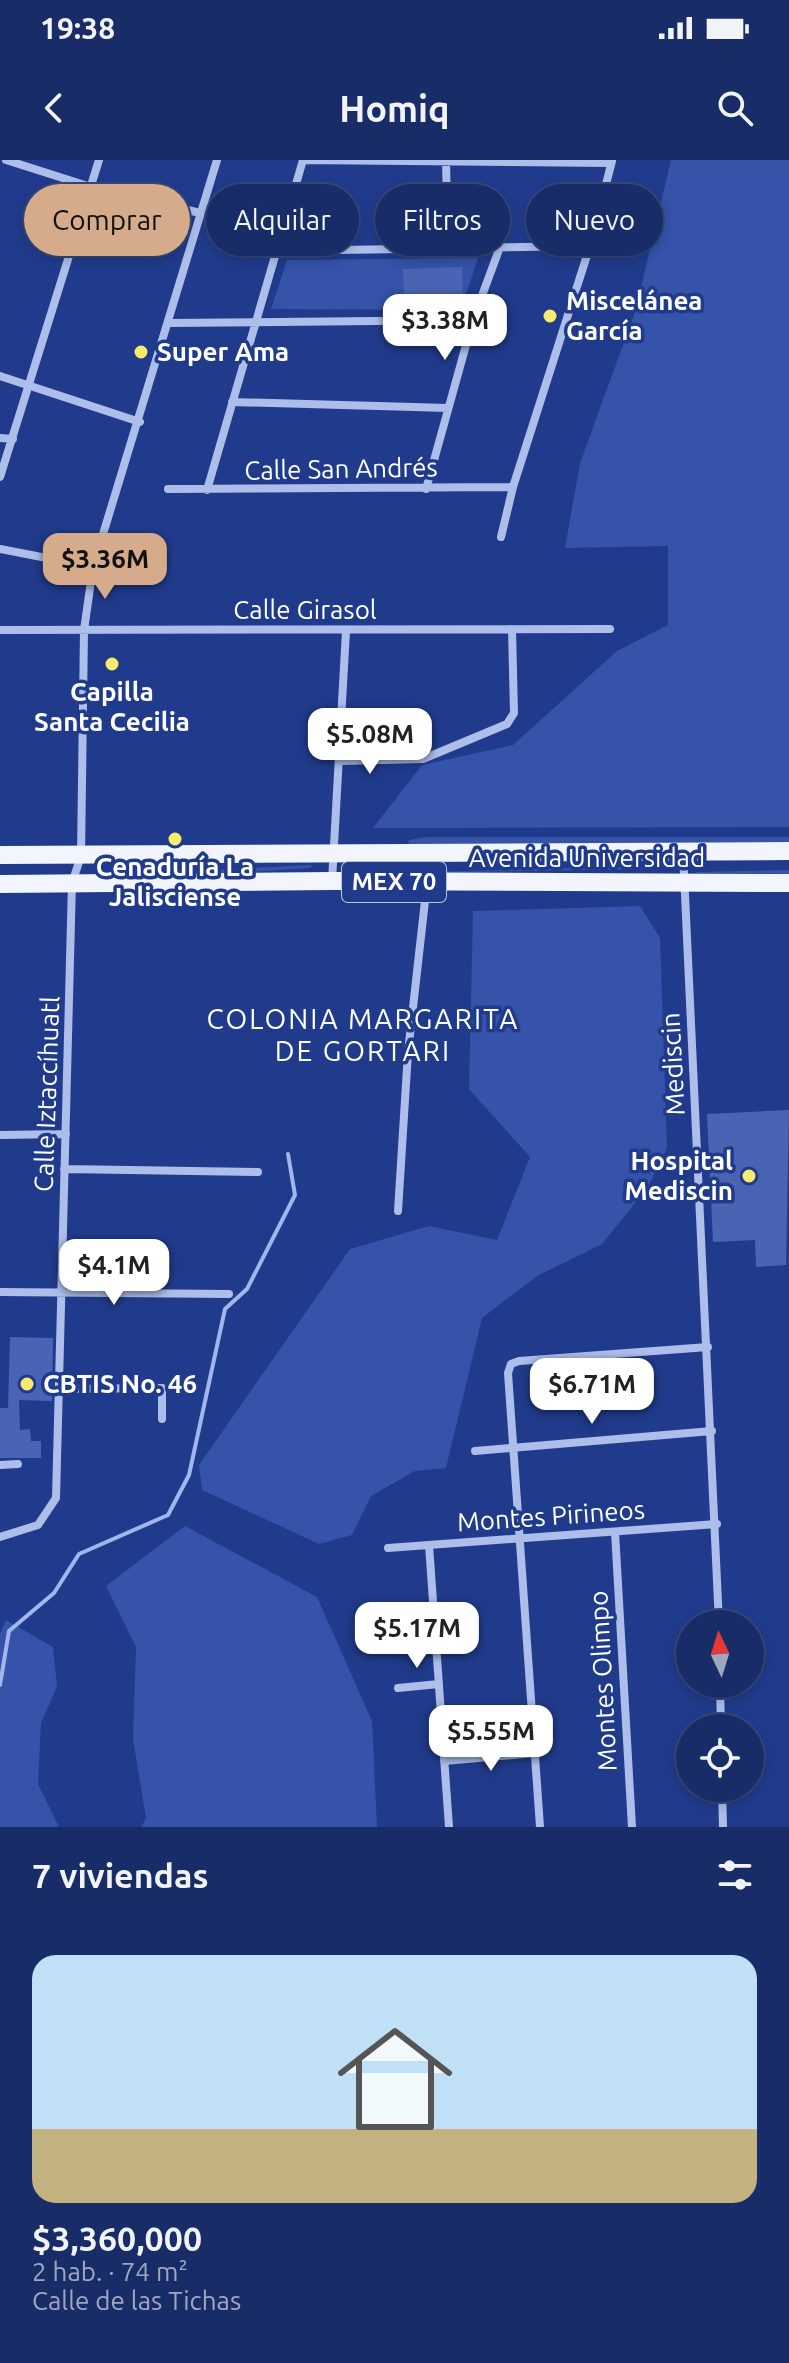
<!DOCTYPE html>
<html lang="es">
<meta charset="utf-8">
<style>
:root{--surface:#182c68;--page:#253871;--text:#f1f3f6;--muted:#9fa7c0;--line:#36487c;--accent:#d6ab8b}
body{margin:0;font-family:Ubuntu,sans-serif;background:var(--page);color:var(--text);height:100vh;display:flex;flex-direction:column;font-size:30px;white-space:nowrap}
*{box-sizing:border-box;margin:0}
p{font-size:26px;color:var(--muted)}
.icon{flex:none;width:44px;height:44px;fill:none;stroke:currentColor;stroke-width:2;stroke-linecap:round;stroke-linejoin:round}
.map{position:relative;height:1667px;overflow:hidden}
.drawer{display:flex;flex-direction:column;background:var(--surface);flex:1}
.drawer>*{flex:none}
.top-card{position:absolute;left:24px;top:24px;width:742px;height:72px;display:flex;gap:16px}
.needle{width:52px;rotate:356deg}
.tools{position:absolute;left:676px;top:1450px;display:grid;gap:16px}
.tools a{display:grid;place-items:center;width:88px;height:88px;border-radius:50%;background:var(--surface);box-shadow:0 4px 12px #0003,0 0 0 2px var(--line);font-size:40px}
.price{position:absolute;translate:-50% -68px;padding:0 18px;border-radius:16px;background:#fff;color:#222;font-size:26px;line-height:52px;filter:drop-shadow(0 2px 4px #0008)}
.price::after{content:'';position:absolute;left:50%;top:48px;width:24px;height:18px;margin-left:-12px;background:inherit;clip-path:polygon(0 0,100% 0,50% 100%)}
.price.current{background:var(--accent);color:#111}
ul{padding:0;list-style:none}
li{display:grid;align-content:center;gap:16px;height:424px;padding:0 32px}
li span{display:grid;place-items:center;height:248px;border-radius:24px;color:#555}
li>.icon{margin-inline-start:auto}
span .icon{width:144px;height:144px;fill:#fffc;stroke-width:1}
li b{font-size:34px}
h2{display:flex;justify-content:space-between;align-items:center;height:96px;padding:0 32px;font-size:34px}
.chip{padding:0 28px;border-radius:36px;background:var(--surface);box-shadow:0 4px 12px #0003,0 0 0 2px var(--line);font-size:28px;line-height:72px}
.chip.current{background:var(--accent);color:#111}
.status{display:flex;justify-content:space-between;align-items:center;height:56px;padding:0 40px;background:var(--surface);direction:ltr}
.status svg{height:22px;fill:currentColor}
header{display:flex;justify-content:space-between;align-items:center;height:104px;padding:0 32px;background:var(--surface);font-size:36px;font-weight:700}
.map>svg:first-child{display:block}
.green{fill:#3453a9}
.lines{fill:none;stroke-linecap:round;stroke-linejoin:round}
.stream{stroke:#a1b6ed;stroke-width:4}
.building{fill:#4964b3}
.street{stroke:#adbeeb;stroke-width:8}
.primary{stroke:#f2f5fe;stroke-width:18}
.poi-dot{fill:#f9eb6e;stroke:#203b8b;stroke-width:3}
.labels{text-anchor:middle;stroke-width:7;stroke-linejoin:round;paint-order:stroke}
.shield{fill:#203b8b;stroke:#bcc4dc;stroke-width:2}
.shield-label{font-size:24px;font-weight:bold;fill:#fff}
.poi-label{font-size:26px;font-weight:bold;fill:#fff;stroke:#203b8b;text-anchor:start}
.street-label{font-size:26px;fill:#fff;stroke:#203b8b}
.neighbourhood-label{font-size:28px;letter-spacing:2px;fill:#fff;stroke:#203b8b}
</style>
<div class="status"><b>19:38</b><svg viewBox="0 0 49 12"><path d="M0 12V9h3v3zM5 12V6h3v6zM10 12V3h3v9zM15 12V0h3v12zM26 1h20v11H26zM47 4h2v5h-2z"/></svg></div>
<header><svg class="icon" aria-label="back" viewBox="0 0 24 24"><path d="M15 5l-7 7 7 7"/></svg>Homiq<svg class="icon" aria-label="search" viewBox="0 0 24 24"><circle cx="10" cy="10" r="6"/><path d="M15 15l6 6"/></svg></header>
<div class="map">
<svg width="789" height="1667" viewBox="0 0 789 1667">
<rect width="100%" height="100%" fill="#203b8b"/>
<!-- green -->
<path class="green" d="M671,0H789V667L373,668L422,605L513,585L617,491L668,465V386L565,388L580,303L636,149Z
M478,98L461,150L271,149L287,100Z
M427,677H789V685L408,684L409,680Z
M312,705L311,708L189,716L105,715Z
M659,706L657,709L384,713Z
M789,710V714L695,713L697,712Z
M640,746L660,778L667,988L648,1027L602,1084L537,1116L482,1158L446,1308L415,1311L371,1336L352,1375L319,1384L202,1330L199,1305L350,1089L429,1066L497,1080L530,997L469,929L473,751Z
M185,1366L317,1437L372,1561L377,1667H141L146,1658L133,1579L136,1487L106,1426Z
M6,1460L53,1487L57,1527L41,1563L38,1624L59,1667H0V1474Z"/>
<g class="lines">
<!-- stream -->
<path class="stream" d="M0,1525L9,1471L54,1433L79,1394L168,1355L189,1315L225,1149L247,1129L295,1035L288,994"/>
</g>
<!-- building -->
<path class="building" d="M462,107L463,138L404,140L403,109Z
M789,950L786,1105L756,1107L755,1080L713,1082L707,954Z
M10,1177L53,1178L52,1241L19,1240L20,1270L30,1269L31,1281H41V1298H0V1248H8Z"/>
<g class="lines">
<!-- street -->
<path class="street" d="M6,0L91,27L200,53
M446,1L448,87
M278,91L590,86
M168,163L473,160
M0,216L140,262
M232,242L448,248
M0,278L13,279
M0,317L99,0
M168,329L513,327
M426,329L473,160L500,87
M207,330L303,0L611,3
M501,377L513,327L590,86L612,1
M0,389L93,407
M0,470L610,469
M340,601L423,599L507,564L514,553L512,469
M683,692L719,1464
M332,721L346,471
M0,975L66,974
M64,1009L258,1012
M398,1051L408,892L427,723
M0,1132L229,1134
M59,1229L162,1228V1259
M475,1291L712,1271
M0,1305L18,1304
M615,1372L632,1667
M0,1377L38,1365L56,1338L72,723L81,696L84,470L93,407L217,0
M429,1385L449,1667
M388,1388L717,1364
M720,1524L721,1568
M398,1528L439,1524
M444,1601L535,1593
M722,1628L723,1667
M540,1667L508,1213L511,1204L519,1201L708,1187"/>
<!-- primary -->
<path class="primary" d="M0,695L789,691
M0,724L332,721L789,723"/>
</g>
<!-- markers -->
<g class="poi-dot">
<circle cx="550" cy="156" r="8"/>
<circle cx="141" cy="192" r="8"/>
<circle cx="112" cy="504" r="8"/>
<circle cx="175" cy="679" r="8"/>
<circle cx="749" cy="1016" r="8"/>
<circle cx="27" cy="1224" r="8"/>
</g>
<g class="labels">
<!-- shield labels -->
<rect class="shield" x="342" y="702" width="104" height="40" rx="6"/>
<g class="shield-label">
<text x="394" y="730">MEX 70</text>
</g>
<!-- poi labels -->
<g class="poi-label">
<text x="566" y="150">Miscelánea<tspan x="566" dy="30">García</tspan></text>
<text x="157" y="201">Super Ama</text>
<text x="112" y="541" text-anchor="middle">Capilla<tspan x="112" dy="30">Santa Cecilia</tspan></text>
<text x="175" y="716" text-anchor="middle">Cenaduría La<tspan x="175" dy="30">Jalisciense</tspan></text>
<text x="733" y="1010" text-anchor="end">Hospital<tspan x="733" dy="30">Mediscin</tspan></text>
<text x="43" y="1233">CBTIS No. 46</text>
</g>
<!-- street labels -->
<g class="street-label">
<text transform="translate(341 309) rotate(-1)" y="9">Calle San Andrés</text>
<text x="305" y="459">Calle Girasol</text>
<text x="587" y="707">Avenida Universidad</text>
<text transform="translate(673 904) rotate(-93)" y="9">Mediscin</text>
<text transform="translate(47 934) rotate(-88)" y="9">Calle Iztaccíhuatl</text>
<text transform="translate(551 1356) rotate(-4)" y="9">Montes Pirineos</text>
<text transform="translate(603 1521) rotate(-93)" y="9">Montes Olimpo</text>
</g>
<!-- neighbourhood labels -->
<g class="neighbourhood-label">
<text x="363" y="869">COLONIA MARGARITA<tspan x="363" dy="32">DE GORTARI</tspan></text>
</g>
</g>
</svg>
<div class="tools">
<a><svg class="needle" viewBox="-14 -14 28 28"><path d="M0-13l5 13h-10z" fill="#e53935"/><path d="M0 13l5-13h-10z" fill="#9fa7c0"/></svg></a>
<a><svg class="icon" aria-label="locate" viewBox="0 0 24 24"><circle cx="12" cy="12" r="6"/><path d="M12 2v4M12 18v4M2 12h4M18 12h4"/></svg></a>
</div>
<b class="price" style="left:445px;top:202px">$3.38M</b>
<b class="price current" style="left:105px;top:441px">$3.36M</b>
<b class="price" style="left:370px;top:616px">$5.08M</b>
<b class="price" style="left:114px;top:1147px">$4.1M</b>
<b class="price" style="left:592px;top:1266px">$6.71M</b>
<b class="price" style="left:417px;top:1510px">$5.17M</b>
<b class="price" style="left:491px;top:1613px">$5.55M</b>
<div class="top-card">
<a class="chip current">Comprar</a>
<a class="chip">Alquilar</a>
<a class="chip">Filtros</a>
<a class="chip">Nuevo</a>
</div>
</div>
<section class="drawer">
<h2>7 viviendas<svg class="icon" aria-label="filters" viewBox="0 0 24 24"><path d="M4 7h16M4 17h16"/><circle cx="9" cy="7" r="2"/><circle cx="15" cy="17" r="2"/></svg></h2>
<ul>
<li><span style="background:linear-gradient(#bfe0f5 70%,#c2b280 0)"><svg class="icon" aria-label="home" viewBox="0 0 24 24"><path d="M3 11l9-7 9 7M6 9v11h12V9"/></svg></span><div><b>$3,360,000</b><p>2 hab. · 74 m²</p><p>Calle de las Tichas</p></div></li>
</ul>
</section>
